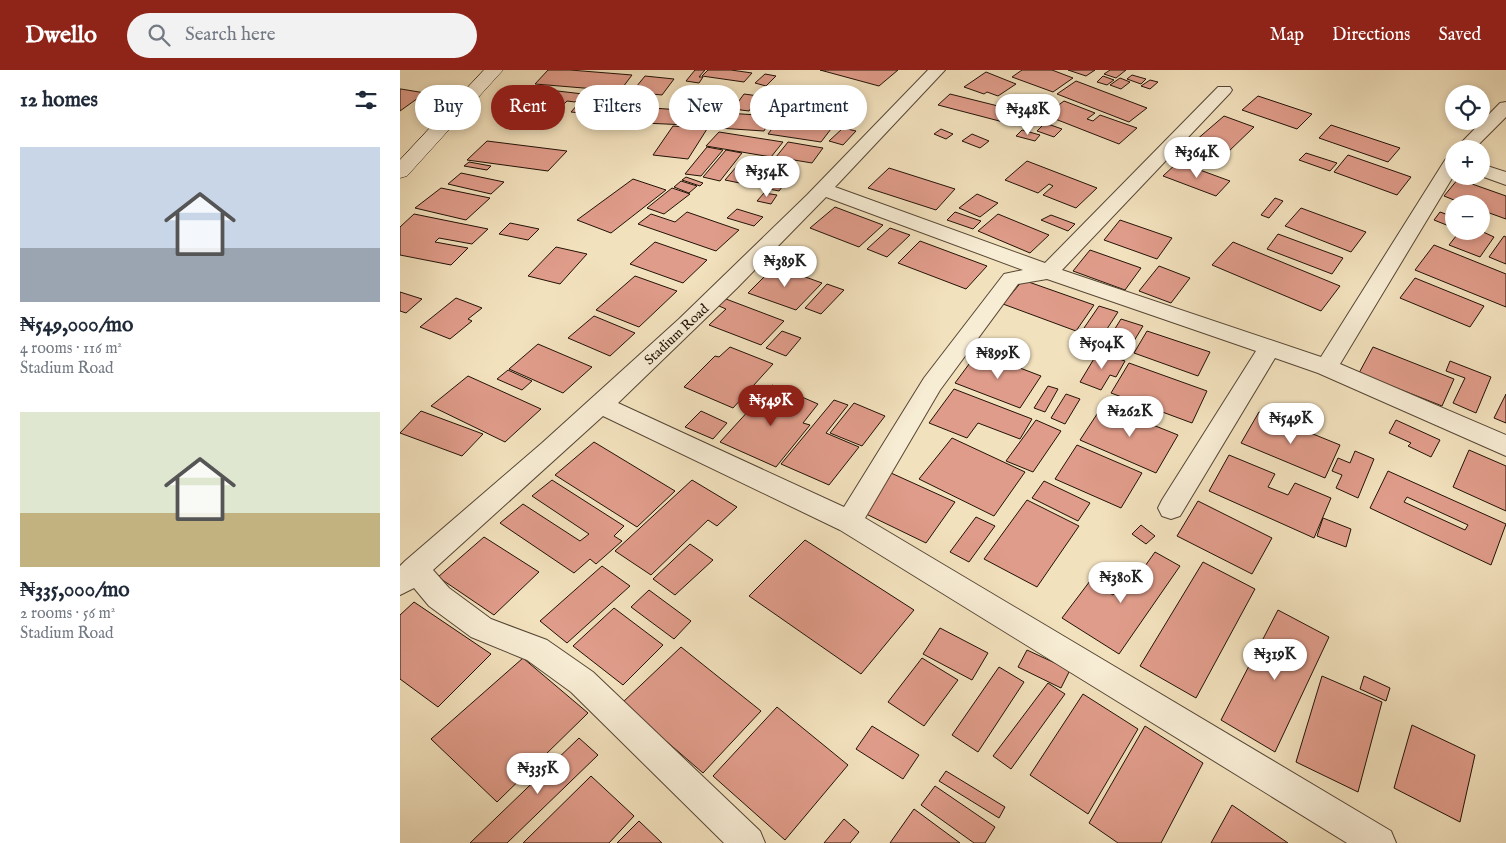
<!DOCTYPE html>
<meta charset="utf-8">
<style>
:root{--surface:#fff;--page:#f2f2f3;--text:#1f2937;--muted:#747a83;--accent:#8f2418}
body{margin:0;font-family:"IM FELL English",serif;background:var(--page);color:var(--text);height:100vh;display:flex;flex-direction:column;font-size:19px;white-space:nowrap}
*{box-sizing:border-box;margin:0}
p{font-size:16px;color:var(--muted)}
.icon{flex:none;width:28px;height:28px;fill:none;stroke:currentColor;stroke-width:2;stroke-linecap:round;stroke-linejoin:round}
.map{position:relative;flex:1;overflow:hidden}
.panel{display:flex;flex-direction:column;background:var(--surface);width:400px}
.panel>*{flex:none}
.banner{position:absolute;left:15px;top:15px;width:475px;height:45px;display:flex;gap:10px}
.tools{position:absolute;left:1045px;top:15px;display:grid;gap:10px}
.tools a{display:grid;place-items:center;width:45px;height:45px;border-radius:50%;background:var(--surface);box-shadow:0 2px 8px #0003;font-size:25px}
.price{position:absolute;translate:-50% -42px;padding:0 11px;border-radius:18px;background:#fff;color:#222;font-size:16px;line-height:32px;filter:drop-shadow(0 1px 2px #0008)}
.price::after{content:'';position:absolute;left:50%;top:30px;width:15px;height:11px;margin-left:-8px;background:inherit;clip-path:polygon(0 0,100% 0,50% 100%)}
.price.selected{background:var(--accent);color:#fff}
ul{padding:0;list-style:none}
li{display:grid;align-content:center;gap:10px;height:265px;padding:0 20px}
li span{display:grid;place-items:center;height:155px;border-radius:0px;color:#555}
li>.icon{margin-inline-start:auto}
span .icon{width:90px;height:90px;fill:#fffc;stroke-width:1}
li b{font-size:21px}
h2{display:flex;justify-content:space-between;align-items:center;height:60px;padding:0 20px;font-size:21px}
.pill{padding:0 18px;border-radius:22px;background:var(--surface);box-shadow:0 2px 8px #0003;font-size:18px;line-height:45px}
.pill.selected{background:var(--accent);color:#fff}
header{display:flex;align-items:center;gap:30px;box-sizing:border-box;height:70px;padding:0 25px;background:var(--accent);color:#fff}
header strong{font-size:24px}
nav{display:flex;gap:28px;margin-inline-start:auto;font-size:18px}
.search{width:350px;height:45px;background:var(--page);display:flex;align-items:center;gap:12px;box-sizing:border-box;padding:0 18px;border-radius:28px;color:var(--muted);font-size:19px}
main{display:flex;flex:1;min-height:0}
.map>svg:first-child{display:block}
.building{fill:#e09c8a;stroke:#221206;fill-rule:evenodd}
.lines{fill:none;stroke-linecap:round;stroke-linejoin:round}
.minor-casing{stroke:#564634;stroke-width:2}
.secondary-casing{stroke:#221206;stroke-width:1}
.minor{fill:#f7ecd4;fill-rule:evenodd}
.secondary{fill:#f7ecd4;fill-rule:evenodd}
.labels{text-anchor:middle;stroke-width:4.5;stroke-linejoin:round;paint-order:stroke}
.street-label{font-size:14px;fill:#221206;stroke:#f7ecd4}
</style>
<header>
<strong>Dwello</strong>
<div class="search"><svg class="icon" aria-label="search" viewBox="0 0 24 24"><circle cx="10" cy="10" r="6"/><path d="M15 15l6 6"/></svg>Search here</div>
<nav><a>Map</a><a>Directions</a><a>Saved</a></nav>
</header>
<main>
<section class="panel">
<h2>12 homes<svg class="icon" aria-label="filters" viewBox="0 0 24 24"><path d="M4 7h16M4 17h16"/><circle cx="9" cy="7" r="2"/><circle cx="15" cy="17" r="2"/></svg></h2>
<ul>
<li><span style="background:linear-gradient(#c9d6e8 65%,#9aa5b1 0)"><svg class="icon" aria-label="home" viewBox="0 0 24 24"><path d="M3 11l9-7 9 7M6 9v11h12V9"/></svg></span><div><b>₦549,000/mo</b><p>4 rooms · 116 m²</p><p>Stadium Road</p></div></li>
<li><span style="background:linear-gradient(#dfe7d0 65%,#c2b280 0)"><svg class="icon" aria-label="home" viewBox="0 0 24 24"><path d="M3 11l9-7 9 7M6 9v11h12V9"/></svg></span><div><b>₦335,000/mo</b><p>2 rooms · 56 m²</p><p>Stadium Road</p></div></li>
</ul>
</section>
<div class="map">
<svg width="1106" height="773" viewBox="0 0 1106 773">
<rect width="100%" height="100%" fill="#f2e1bd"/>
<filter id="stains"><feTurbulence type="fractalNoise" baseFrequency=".004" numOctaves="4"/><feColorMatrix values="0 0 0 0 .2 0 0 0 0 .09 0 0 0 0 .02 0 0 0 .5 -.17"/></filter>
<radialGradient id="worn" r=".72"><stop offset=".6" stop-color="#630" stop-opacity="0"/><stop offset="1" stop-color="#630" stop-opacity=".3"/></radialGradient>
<!-- building -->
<path class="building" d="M148,0H170L232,5L220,21L135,14Z
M295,0H305L299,7H303L299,13L286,11Z
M308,0H331L352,3L344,12L302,6Z
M420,0H498L479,16Z
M622,0H652L673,8L653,22L612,7Z
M668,0H695L686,6Z
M710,0H726L716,8L704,4Z
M586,2L616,14L598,26L587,22L584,24L564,17Z
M365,4L376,6L366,16L355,13Z
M732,5L746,9L741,14L727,9Z
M245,6L274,9L262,25L232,22Z
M703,6L714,10L707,15L697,12Z
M720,8L730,12L721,19L710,15Z
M750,10L758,12L750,19L741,16Z
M676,11L747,38L729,52L657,24Z
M410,16L459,22L452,33L402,26Z
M291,17L332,23L320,38L277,33Z
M132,18L183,24L175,32L167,31L158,40L114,35Z
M0,19H1L25,23L0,41Z
M344,24L359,26L349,41L333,39Z
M550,24L618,41L607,53L538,35Z
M186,25L232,29L218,47L171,42Z
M858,26L912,44L897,59L842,40Z
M373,30L443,38L436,50L365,42Z
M664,31L695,43L687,49L693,51L700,45L737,58L719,74L645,45Z
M252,38L296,41L287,55L244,53Z
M299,42H308L300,56L291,55Z
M312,42L372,46L364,61L303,57Z
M824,46L854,57L827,83L795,71Z
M381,47L434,55L421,72L368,64Z
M645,53L662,59L654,67L637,61Z
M931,55L1000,78L988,92L919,68Z
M273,56L307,59L288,89L253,85Z
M443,58L456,61L443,75L429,71Z
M541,59L553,64L546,69L534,64Z
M622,60L640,65L635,71L616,66Z
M319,62L383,72L371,87L306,76Z
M572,64L589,71L580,78L562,71Z
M87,71L167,81L148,101L67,90Z
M388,72L423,78L412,93L376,87Z
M307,77L323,80L301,106L285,104Z
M326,80L342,83L320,111L303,107Z
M906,83L937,93L930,101L899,90Z
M948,85L1011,107L997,125L934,102Z
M343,89L396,99L379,121L325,110Z
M627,91L697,118L676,138L643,125L653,116L649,114L638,123L605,110Z
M69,92L91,96L87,100L64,96Z
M778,92L830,111L816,126L763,106Z
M489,98L555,119L536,140L468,118Z
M61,103L104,112L91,124L48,114Z
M286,107L303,113L300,116L282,110Z
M233,109L266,120L211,163L177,150Z
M1058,109L1106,126V149L1081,140V134H1064L1044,126Z
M281,111L297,116L289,123L274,117Z
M41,118L90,128L66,150L15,138Z
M272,118L290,124L264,144L247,138Z
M364,123L377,125L371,134L357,131Z
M577,124L598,133L580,147L559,138Z
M875,128L883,131L869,148L861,145Z
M435,137L483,155L459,177L410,158Z
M901,138L966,162L951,182L885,156Z
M337,139L363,147L354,156L327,148Z
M287,142L339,160L316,181L238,154L251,144L275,152Z
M555,142L581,151L573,159L547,150Z
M1040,142L1054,147V158L1034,150Z
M14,144L88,159L72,174L39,168L35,172L68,178L51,195L0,185V157Z
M598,144L649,165L630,183L578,161Z
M651,145L675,154L668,161L641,150Z
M720,150L772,168L757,189L704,170Z
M110,153L139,159L128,170L99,164Z
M490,158L510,165L487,187L467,179Z
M1060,161H1081L1094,167L1080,187L1049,175Z
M878,164L943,188L932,204L867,179Z
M1104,166L1106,167V194L1089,187Z
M520,171L587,196L566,219L498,193Z
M255,172L307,190L283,213L230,194Z
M833,172L940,216L921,241L812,195Z
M1034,175L1106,204V237L1015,200Z
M156,177L187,184L160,214L128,206Z
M690,180L741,198L725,220L673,201Z
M375,196L422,213L396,240L348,223Z
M759,196L790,208L771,233L739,221Z
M235,206L277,221L239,257L196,240Z
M1015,208L1084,236L1070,257L1000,228Z
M623,210L694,235L676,261L603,234Z
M427,214L444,220L421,244L405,238Z
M0,222L22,229L6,243L0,241Z
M56,228L82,238L68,249L72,251L50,269L20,257Z
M326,229L384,251L361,275L309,255L326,239L319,236Z
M699,236L718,242L703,265L684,258Z
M194,246L235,263L210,286L168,268Z
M721,249L743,256L728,281L706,273Z
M382,261L401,268L386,286L366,278Z
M747,261L810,282L798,306L734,283Z
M138,274L192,297L163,323L109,299Z
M330,277L373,294L333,338L284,317L315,286L319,287Z
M973,277L1054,309L1042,336L959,303Z
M578,282L641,306L620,338L555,313Z
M698,282L725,291L716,307L710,305L701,320L680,312Z
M1050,291L1091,307L1076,343L1053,333L1065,308L1046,301Z
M729,293L807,321L792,353L711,323Z
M108,300L132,311L122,320L97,309Z
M68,306L141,339L105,372L31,336Z
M372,315L391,323L376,340L380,341L395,324L418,334L403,353L410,355L376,397L320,372Z
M648,316L658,319L645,342L634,338Z
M554,319L632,349L620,369L578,353L567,368L529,353Z
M666,324L680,329L665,354L651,348Z
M1106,324V353L1094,348Z
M434,330L448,335L426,363L459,377L429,415L381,394Z
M454,333L485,346L462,376L430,363Z
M703,335L778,365L756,403L680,370Z
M21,341L83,364L62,386L0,363Z
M301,341L327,353L313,369L285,357Z
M859,342L940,375L925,408L841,373Z
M636,350L661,361L633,402L606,391Z
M996,350L1040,370L1031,387L1008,376L1011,373L989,363Z
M552,368L625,402L594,446L519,409Z
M194,372L275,421L237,457L155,405Z
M677,375L742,403L721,438L655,409Z
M1069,380L1106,396V441L1053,417Z
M955,381L974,389L958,428L936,418L942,405L932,401L938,388L950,393Z
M829,385L875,404L868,417L888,425L895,413L931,428L914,468L809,421Z
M988,401L1106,454L1091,495L970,438ZM1007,427L1068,455L1065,460L1004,432Z
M491,403L555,432L526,473L462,442Z
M152,410L224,456L214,466L222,471L196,494L190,489L174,503L100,453L123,434L180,471L189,464L132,426Z
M292,410L337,437L317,456L308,450L251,505L215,481Z
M644,411L690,433L678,451L632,428Z
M627,430L679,456L637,517L584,489Z
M798,431L872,468L852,504L777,466Z
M576,447L595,456L569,492L550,482Z
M923,448L951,459L946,477L917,466Z
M741,455L755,466L746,474L732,464Z
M84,467L139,502L94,545L38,507Z
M405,470L514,540L461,604L349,526Z
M290,474L313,490L275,525L253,509Z
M755,482L780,496L719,584L662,548L690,511L713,525L730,502L738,506Z
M803,492L855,519L796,628L740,596Z
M202,496L230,516L167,573L140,551Z
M249,520L291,551L274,569L231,537Z
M14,532L91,584L38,637L0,609V545Z
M214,538L263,575L223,615L173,576Z
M878,540L929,567L875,682L821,650Z
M540,558L588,583L572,610L523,584Z
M281,577L361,641L303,703L222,633Z
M627,580L670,600L661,618L618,597Z
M123,588L188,643L97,732L31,669Z
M522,588L558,610L524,656L488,632Z
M599,597L624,612L578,682L552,665Z
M922,606L982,632L958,722L896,692Z
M964,606L990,618L986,631L960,619Z
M648,613L665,624L611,699L593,686Z
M683,624L738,659L688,744L630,705Z
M377,637L448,695L385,770L313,706Z
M1012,655L1075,685L1060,752L994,718Z
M472,656L519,685L503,709L456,679Z
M745,656L803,693L761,773H718L689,753Z
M179,668L198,685L107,773H70Z
M546,701L605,737L599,748L539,711Z
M191,706L234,746L209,773H123Z
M535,716L595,757L585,773H574L521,735Z
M832,735L888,773H811Z
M514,739L560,773H490Z
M444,749L459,762L450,773H424Z
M239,751L262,773H217Z"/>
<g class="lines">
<defs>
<path id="minor" d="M528,0H545L435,117L645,193L818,17H830L832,20L830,23L662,200L921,287L1045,90L1048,86L1054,85V105L940,294L1106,365V386L918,303L875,288L780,446L771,449L762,446L758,438L762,430L856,281L647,209L618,214L540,320L465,448L991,761L996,773H947L440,460L203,346L33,500L49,518L91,549L147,570L193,602L360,761L365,773H324L171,622L127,590L71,567L29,536L14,518L0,525V496L5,491L142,373L279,249L407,125ZM426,127L623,200L604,204L524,308L444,437L218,333L337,218Z
M1106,32V47L1074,79H1055L1100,33Z
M1081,94L1106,102V115L1081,106Z"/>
<path id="secondary" d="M84,0H103L7,106L0,108V90Z"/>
</defs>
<!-- minor casing -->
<use href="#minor" class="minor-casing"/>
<!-- secondary casing -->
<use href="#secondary" class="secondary-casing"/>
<!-- minor -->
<use href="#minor" class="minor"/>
<!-- secondary -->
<use href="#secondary" class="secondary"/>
</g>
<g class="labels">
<!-- street labels -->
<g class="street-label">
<text transform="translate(276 264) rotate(-43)" y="5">Stadium Road</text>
</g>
</g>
<rect width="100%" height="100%" filter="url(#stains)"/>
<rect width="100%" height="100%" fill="url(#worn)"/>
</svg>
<div class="tools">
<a><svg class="icon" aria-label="locate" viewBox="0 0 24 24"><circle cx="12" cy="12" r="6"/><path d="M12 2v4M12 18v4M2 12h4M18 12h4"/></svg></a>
<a>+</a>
<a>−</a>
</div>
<b class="price" style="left:628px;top:66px">₦348K</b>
<b class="price" style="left:797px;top:109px">₦364K</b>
<b class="price" style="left:367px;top:128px">₦354K</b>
<b class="price" style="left:385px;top:218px">₦389K</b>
<b class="price" style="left:702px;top:300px">₦504K</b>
<b class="price" style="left:598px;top:310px">₦899K</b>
<b class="price selected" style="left:371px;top:357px">₦549K</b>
<b class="price" style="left:730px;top:368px">₦262K</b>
<b class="price" style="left:891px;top:375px">₦549K</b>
<b class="price" style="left:721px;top:534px">₦380K</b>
<b class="price" style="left:875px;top:611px">₦319K</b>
<b class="price" style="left:138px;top:725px">₦335K</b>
<div class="banner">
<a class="pill">Buy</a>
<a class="pill selected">Rent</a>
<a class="pill">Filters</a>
<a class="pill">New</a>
<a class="pill">Apartment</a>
</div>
</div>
</main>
